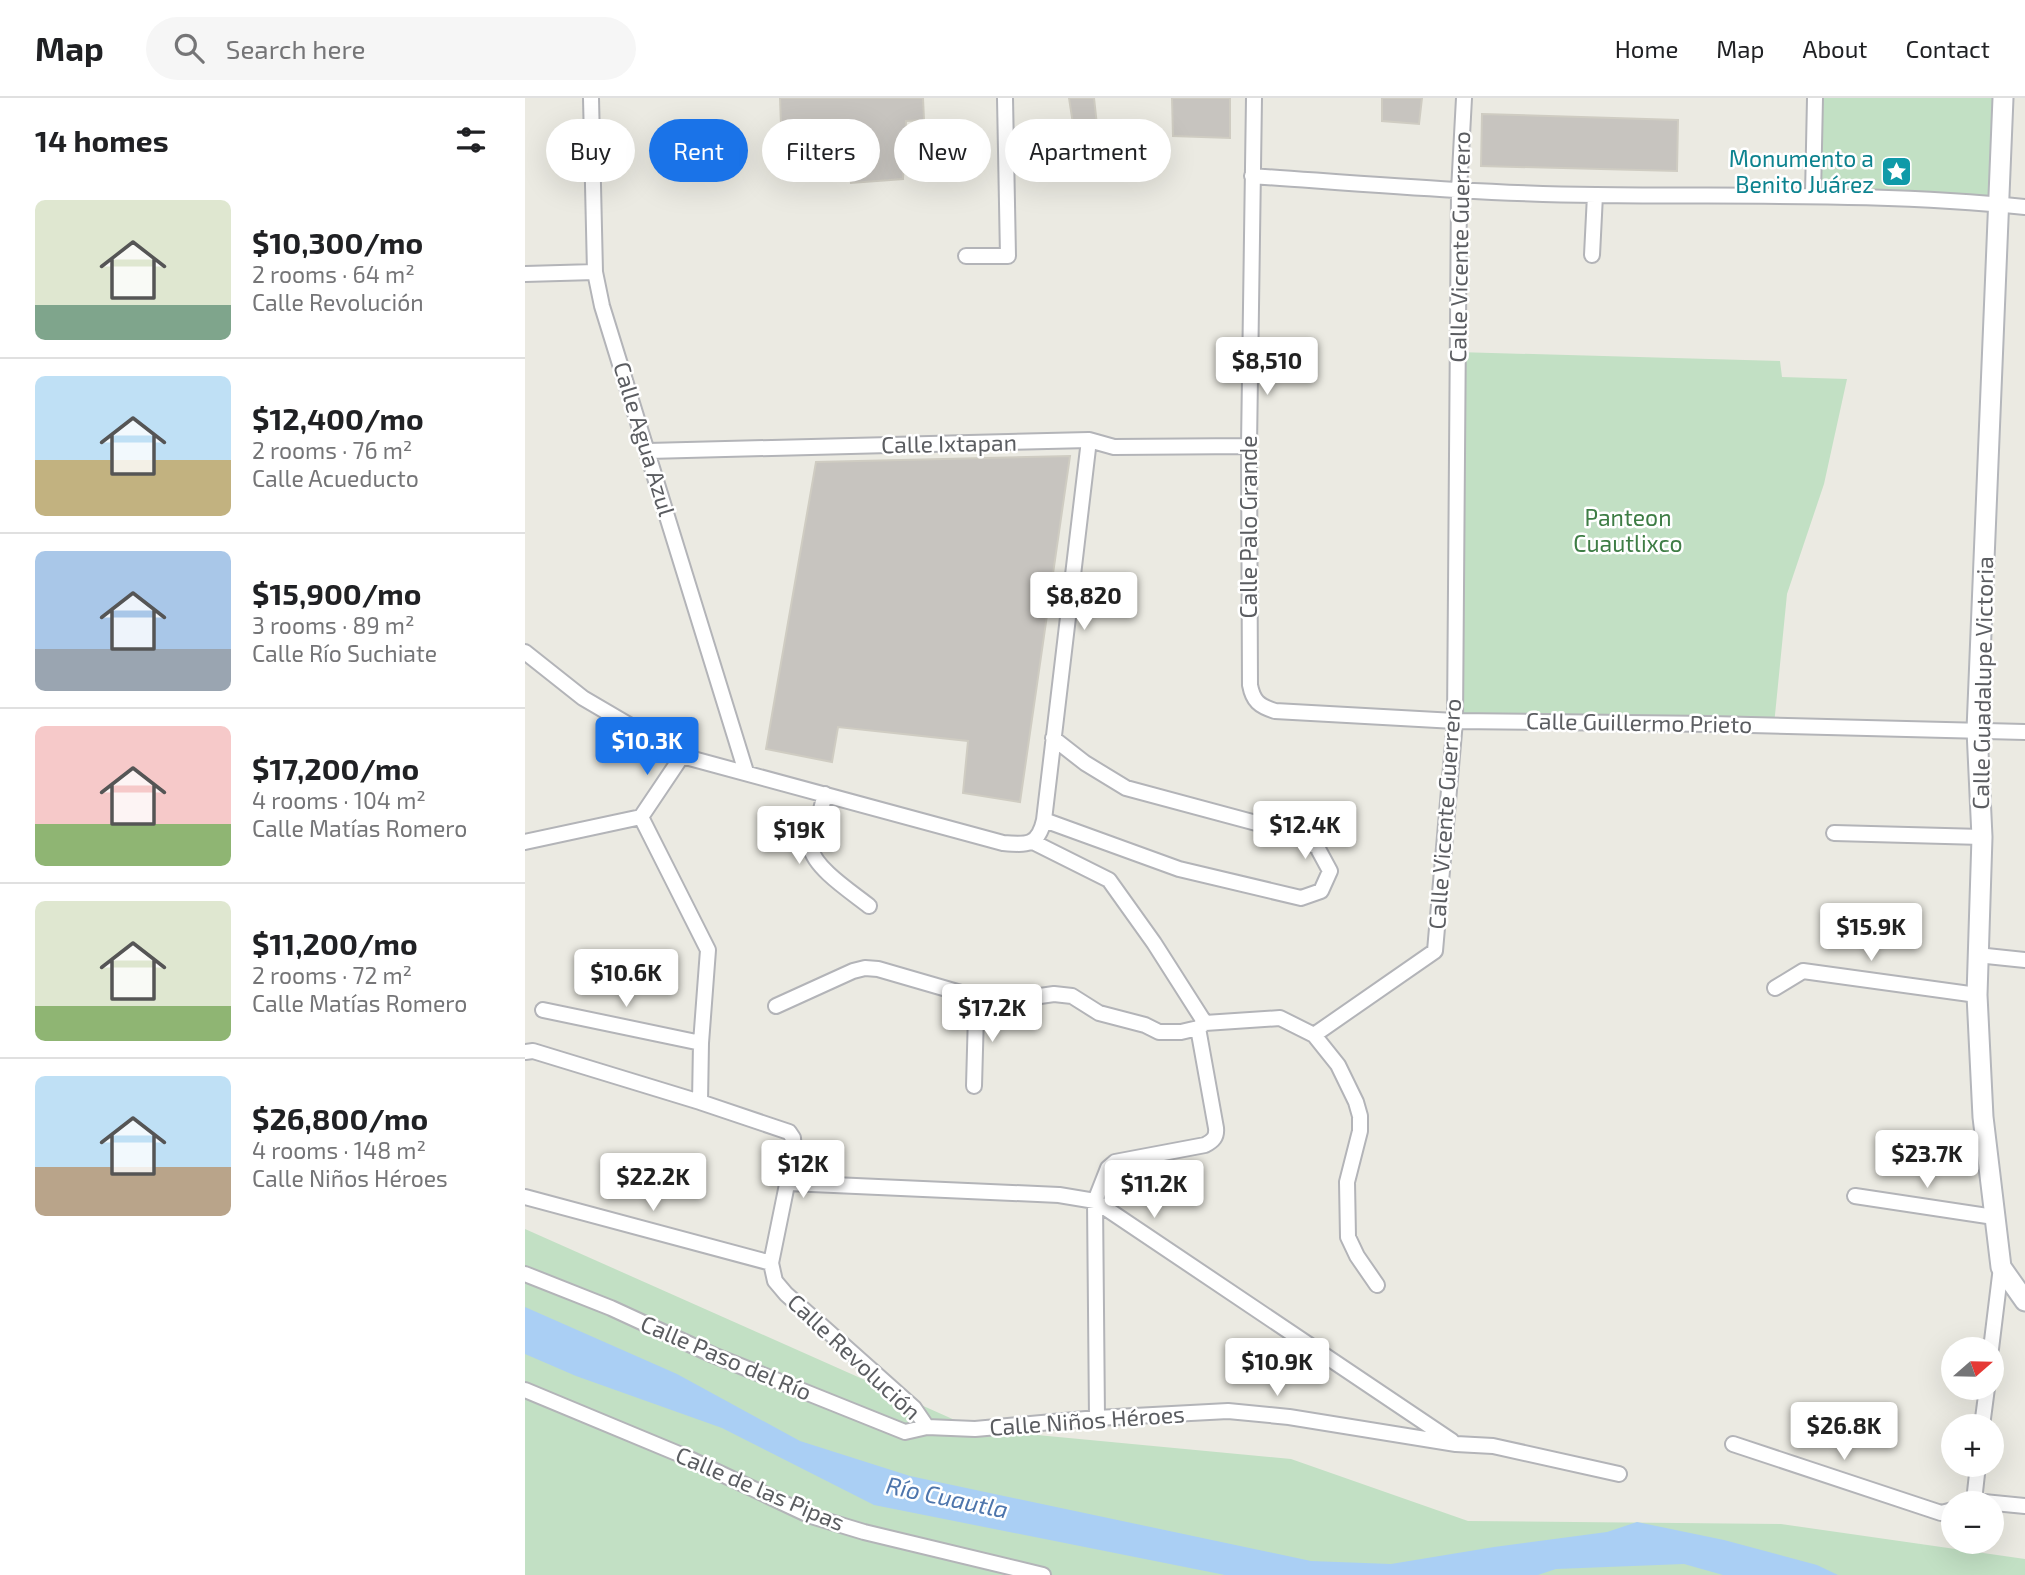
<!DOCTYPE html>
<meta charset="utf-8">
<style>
:root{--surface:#fff;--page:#f6f6f6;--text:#202124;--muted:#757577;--line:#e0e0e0;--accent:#1a73e8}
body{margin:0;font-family:"Exo 2",sans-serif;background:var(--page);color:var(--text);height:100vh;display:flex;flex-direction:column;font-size:26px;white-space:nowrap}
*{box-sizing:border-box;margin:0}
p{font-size:23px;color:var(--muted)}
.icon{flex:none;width:38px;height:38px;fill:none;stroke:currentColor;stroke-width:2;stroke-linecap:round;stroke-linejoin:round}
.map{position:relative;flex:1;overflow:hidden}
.drawer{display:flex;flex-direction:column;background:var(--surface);width:525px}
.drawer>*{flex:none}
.banner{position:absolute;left:21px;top:21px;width:665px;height:63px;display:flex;gap:14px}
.needle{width:46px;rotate:70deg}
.controls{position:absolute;left:1416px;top:1239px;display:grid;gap:14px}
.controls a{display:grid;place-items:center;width:63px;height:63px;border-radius:50%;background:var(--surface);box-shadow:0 7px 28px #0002;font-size:35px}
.price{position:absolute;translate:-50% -60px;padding:0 16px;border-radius:7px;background:#fff;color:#222;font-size:23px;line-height:46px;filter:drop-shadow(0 2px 4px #0008)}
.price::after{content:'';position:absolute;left:50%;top:42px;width:21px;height:16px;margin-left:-10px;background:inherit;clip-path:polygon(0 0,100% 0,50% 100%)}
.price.current{background:var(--accent);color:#fff}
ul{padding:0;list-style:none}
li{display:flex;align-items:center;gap:21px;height:175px;padding:0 35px}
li+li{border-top:2px solid var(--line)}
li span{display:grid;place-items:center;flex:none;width:196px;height:140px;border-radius:10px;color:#555}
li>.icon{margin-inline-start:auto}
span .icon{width:84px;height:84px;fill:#fffc;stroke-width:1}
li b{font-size:30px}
h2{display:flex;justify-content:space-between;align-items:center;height:84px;padding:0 35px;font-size:30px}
.pill{padding:0 24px;border-radius:32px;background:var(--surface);box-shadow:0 7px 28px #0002;font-size:24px;line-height:63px}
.pill.current{background:var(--accent);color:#fff}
header{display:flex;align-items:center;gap:42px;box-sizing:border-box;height:98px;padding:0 35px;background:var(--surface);border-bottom:2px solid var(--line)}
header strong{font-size:33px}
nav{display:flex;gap:38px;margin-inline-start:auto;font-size:24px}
.search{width:490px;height:63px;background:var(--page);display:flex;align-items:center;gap:18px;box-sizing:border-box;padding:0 24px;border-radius:38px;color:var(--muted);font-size:26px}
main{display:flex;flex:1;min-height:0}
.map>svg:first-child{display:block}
.green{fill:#c2e0c4}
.water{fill:#aacff4}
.building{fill:#c7c4bf;stroke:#cfccc2;stroke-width:2}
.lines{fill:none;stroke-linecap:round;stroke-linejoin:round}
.street-casing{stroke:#b3b4b8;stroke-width:18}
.secondary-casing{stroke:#b4b6bb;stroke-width:23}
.street{stroke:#fff;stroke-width:14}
.secondary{stroke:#fff;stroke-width:19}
.labels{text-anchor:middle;stroke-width:5;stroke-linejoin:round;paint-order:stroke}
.culture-label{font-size:23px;fill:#0d838f;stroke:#fff;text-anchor:end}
.street-label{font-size:23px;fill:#5b5d61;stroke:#fff}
.park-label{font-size:23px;fill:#3e7d45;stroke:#fff}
.water-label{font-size:24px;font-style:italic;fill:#4d75ac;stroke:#fff}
</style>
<header>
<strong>Map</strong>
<div class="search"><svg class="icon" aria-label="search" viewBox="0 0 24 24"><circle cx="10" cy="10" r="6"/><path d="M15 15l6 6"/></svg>Search here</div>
<nav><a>Home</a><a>Map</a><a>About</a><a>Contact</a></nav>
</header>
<main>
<section class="drawer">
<h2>14 homes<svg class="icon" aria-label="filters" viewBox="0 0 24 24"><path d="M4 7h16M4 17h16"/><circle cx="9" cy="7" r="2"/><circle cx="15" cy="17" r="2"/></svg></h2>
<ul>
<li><span style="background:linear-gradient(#dfe7d0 75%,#7fa58c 0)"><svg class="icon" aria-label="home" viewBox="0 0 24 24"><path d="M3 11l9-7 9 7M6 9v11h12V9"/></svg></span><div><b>$10,300/mo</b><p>2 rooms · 64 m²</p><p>Calle Revolución</p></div></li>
<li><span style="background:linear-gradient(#bfe0f5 60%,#c2b280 0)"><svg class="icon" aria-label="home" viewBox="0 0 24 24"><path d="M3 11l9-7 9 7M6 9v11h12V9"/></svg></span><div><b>$12,400/mo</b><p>2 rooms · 76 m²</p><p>Calle Acueducto</p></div></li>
<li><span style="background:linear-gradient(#a9c7e8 70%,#9aa5b1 0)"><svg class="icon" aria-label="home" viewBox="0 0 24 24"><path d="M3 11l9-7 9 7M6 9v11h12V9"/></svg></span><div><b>$15,900/mo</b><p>3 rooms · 89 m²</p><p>Calle Río Suchiate</p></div></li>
<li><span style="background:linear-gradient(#f6c9c9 70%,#8fb573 0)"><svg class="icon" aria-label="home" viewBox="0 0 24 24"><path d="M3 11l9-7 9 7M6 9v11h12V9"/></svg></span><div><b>$17,200/mo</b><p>4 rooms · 104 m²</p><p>Calle Matías Romero</p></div></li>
<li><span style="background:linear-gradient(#dfe7d0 75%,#8fb573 0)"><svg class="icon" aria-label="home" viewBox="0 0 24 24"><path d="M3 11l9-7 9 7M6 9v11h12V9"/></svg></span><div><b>$11,200/mo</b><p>2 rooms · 72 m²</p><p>Calle Matías Romero</p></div></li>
<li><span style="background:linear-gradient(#bfe0f5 65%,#b9a48a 0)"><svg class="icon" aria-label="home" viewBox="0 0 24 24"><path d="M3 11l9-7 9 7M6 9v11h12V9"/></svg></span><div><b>$26,800/mo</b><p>4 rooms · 148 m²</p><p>Calle Niños Héroes</p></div></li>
</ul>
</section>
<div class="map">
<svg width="1500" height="1477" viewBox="0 0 1500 1477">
<rect width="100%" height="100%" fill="#ebeae2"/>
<!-- green -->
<path class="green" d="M1290,0H1478L1473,106L1288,97Z
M932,254L1255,263L1257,279L1322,281L1299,386L1262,496L1249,627L930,623Z
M0,1131L450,1331L766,1361L943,1423L1256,1426L1500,1461V1477H0Z"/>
<!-- water -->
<path class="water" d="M0,1209L152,1276L275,1343L385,1378L786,1463L866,1466L969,1449L1082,1434L1112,1424L1199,1442L1292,1467L1313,1477H1198L1159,1466L1031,1471L1013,1477H700L349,1407L197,1330L51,1278L0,1256Z"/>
<!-- building -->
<path class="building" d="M255,0H398L399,22L381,23L378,81L326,85V80L258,81Z
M544,0H569L572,27H576L579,53L553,58Z
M647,0H705V40L648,38Z
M857,0H897L894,26L857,23Z
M957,16L1153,22L1152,73L956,68Z
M545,358L495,704L438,695L443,643L313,629L307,664L241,651L291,364Z"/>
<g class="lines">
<defs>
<path id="street" d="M66,0L70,174L77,208L221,674
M729,0L724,348L725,587C728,603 734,608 750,613L930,623L1187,626L1500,634
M727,78C842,86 956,96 1071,97C1214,99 1358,94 1500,109
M1288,97L1290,0
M1067,157L1070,97
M441,158H483L480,0
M0,176L70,174
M123,353L564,342L589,349L724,348
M0,554L58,600L157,658L478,745C502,747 513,748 519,722L564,342
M300,696L286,750C289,770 328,795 344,808
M116,719L183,852L176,945L175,1004
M116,719L157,658
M519,722L654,771L776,800L796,793L805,773L792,749L761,733L601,690L560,665L528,640
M1309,735L1457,739
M0,744L116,719
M508,744L584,782L629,845L680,925
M1452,857L1500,862
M1250,890L1278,873L1452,897
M251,908L328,873L340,870L353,871L453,900L466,902L494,901L529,896L547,898L574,915L620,927L634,934H656L673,930L680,925L755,920L789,937L813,967L831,1004L835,1018V1033L822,1084L823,1139L832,1158L852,1187
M18,912L176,945
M789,937L910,853L930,623L934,93L939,0
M0,954L8,953L175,1004L264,1034L268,1040L269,1052L246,1165L250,1183L261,1196L389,1310L402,1329
M449,988L451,916L453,900
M264,1085L534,1097L570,1103L927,1343
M1330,1098L1469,1119
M0,1099L246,1165
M0,1176L86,1210L188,1257L380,1334L402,1329L450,1331L572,1320L703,1313L764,1319L931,1346L968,1348L1094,1376
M1466,1251L1476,1169
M0,1292L154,1356L286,1418L339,1434L518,1477
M572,1320L570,1103L583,1070L590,1064L680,1047C688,1043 692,1039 691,1030L673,930
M1457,1328L1462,1290
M1208,1346L1416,1415L1428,1412
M1449,1403L1500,1408
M1449,1403L1453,1367"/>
<path id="secondary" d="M1478,0L1452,632L1457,739L1452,897L1458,1019L1476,1169L1500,1203"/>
</defs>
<!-- street casing -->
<use href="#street" class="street-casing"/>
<!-- secondary casing -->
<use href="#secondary" class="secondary-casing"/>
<!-- street -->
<use href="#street" class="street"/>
<!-- secondary -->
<use href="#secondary" class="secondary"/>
</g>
<!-- icons -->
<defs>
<symbol id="sight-square" viewBox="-11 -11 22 22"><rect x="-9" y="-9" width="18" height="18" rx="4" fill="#0f9aa8" stroke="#fff"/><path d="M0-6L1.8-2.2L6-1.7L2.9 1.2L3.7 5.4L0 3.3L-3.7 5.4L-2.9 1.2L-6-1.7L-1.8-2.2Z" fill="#fff"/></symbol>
</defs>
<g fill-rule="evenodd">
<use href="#sight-square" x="1354" y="56" width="35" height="35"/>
</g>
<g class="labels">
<!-- culture labels -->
<g class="culture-label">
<text x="1349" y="69">Monumento a<tspan x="1349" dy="26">Benito Juárez</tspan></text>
</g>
<!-- street labels -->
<g class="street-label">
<text transform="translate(935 149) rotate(-89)" y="8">Calle Vicente Guerrero</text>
<text transform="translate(119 341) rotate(73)" y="8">Calle Agua Azul</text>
<text transform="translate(424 346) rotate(-1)" y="8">Calle Ixtapan</text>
<text transform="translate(724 429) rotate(-90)" y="8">Calle Palo Grande</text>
<text transform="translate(1458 585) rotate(-89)" y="8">Calle Guadalupe Victoria</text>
<text transform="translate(1114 625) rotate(1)" y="8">Calle Guillermo Prieto</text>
<text transform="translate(920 716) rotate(-86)" y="8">Calle Vicente Guerrero</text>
<text transform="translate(329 1259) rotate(43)" y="8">Calle Revolución</text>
<text transform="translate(201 1260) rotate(23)" y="8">Calle Paso del Río</text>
<text transform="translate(562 1323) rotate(-4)" y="8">Calle Niños Héroes</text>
<text transform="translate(235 1391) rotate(23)" y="8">Calle de las Pipas</text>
</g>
<!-- park labels -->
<g class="park-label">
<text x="1103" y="428">Panteon<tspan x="1103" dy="26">Cuautlixco</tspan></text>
</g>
<!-- water labels -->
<g class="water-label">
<text transform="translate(422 1400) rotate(12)" y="8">Río Cuautla</text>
</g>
</g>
</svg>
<div class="controls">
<a><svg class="needle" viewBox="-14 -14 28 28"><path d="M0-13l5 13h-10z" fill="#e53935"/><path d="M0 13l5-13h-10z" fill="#757577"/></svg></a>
<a>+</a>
<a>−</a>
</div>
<b class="price" style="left:742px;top:299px">$8,510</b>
<b class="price" style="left:559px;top:534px">$8,820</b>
<b class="price current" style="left:122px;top:679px">$10.3K</b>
<b class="price" style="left:780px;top:763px">$12.4K</b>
<b class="price" style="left:274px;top:768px">$19K</b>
<b class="price" style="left:1346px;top:865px">$15.9K</b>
<b class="price" style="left:101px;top:911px">$10.6K</b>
<b class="price" style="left:467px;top:946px">$17.2K</b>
<b class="price" style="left:1402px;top:1092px">$23.7K</b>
<b class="price" style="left:278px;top:1102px">$12K</b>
<b class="price" style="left:128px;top:1115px">$22.2K</b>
<b class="price" style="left:629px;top:1122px">$11.2K</b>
<b class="price" style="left:752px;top:1300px">$10.9K</b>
<b class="price" style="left:1319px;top:1364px">$26.8K</b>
<div class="banner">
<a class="pill">Buy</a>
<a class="pill current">Rent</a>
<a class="pill">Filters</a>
<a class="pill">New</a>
<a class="pill">Apartment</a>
</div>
</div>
</main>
